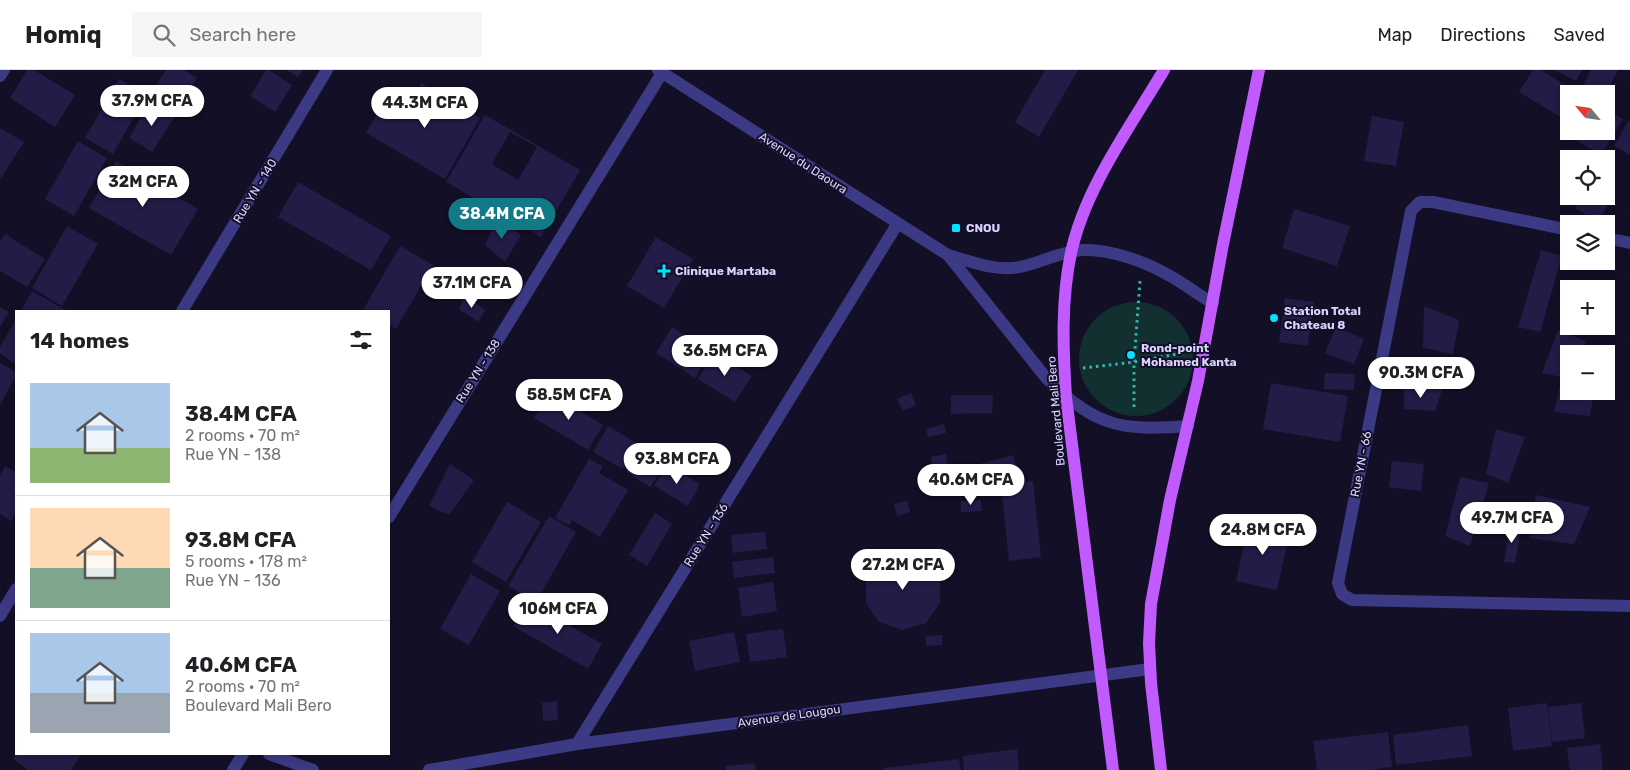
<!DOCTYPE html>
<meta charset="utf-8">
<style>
:root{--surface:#fff;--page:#f6f6f6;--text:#202124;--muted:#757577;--line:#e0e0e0;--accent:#127987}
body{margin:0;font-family:Rubik,sans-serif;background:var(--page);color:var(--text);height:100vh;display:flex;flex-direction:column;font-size:19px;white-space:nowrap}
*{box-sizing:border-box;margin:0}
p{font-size:16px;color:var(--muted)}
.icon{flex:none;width:28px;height:28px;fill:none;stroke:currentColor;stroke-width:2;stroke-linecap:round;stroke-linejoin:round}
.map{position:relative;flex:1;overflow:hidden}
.side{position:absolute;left:15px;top:240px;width:375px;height:445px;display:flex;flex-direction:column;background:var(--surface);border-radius:0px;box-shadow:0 2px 12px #0003}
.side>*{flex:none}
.needle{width:32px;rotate:299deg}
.buttons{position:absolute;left:1560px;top:15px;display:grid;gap:10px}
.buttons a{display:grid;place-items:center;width:55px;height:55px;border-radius:0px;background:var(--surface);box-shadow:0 2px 12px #0003;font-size:25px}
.price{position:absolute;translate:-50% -42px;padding:0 11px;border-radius:18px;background:#fff;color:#222;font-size:16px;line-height:32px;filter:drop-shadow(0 1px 2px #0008)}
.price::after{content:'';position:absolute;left:50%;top:30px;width:15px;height:11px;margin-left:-8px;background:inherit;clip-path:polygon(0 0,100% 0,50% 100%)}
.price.on{background:var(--accent);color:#fff}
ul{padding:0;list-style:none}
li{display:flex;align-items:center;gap:15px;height:125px;padding:0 15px}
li+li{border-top:1px solid var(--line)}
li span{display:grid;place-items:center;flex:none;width:140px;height:100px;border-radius:0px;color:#555}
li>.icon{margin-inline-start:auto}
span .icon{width:60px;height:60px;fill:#fffc;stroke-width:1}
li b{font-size:21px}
h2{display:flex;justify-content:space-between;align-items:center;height:60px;padding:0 15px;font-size:21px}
header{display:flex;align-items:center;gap:30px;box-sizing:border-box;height:70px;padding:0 25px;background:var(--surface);border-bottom:1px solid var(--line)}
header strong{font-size:24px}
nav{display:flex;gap:28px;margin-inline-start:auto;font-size:18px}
.search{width:350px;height:45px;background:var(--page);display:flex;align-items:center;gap:12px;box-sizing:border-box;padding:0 18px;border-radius:0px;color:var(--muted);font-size:19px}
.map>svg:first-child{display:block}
.green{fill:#12302f}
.building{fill:#241b47;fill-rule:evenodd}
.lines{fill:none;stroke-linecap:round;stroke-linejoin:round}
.path{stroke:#2fb8b0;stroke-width:3;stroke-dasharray:2.5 4;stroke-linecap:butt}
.minor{stroke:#3d3a85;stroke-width:12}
.major{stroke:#c25bff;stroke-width:12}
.poi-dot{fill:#00e5ff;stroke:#130f26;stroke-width:2}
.labels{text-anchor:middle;stroke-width:4;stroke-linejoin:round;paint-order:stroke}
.street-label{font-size:12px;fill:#d9d4ff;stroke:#130f26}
.poi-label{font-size:12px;font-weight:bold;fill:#d9d4ff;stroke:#130f26;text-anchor:start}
</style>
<header>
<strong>Homiq</strong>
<div class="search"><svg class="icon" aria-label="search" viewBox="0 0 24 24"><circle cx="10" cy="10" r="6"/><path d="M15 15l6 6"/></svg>Search here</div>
<nav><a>Map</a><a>Directions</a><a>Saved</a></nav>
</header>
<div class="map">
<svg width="1630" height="700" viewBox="0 0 1630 700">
<rect width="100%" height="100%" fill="#130f26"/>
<!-- green -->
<path class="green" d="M1079 289a57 57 0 1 1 114 0a57 57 0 1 1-114 0Z"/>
<!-- building -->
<path class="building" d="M27,0H34L75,25L55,57L10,28Z
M166,0H184L197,8L181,34L155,17Z
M266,0H269L292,15L275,42L250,26Z
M287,0H303L298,7Z
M1045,0H1078L1039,67L1015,52Z
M1533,0H1541L1580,24H1569V52L1519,22Z
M1555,0H1582L1576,11Z
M1591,0H1618L1605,24H1588L1580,20Z
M119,9L147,24L113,84L85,68Z
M421,13L480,48L445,109L366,63L390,22L409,33Z
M151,31L175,46L152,82L129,68Z
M1606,39L1623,49L1601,85L1569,66L1572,61H1606Z
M485,45L580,100L541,167L446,112ZM510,62L537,77L518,110L492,94Z
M1372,46L1404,52L1396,96L1364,91Z
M1628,51L1630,52V85L1614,76Z
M0,58L24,72L1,108L0,107Z
M78,71L107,88L74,146L45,129Z
M116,91L198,139L171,185L89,138Z
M298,112L391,166L371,200L278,147Z
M1606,124L1612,128L1598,152L1575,138L1582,126H1606Z
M1294,139L1350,156L1337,196L1282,178Z
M497,149L521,165L505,192L485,175Z
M67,156L98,174L62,236L32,218Z
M5,164L45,189L27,217L0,201V171Z
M656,167L693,189L664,238L627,216Z
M400,176L433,195L396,259L389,255V241L363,240Z
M1541,180L1562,186L1540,262L1518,257Z
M32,221L67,241H21Z
M465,225L485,240L478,252L459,239Z
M1285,228L1314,232L1308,276L1279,272Z
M1424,236L1459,250L1453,284L1423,278Z
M0,237L9,242L0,257Z
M16,249V294L0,284V277Z
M672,257L711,282L695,308L656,283Z
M1336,257L1364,269L1354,294L1325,283Z
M1558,260L1586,271L1581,284H1569V321H1594L1590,346L1554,342L1562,307L1542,303Z
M714,283L752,306L735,332L698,309Z
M0,293L16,302V306L0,335Z
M1325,303L1355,304L1354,320L1324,319Z
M1271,313L1348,326L1340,372L1263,359Z
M1404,316L1442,320L1435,341L1404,339Z
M550,322L603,355L588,380L534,348Z
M911,323L916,335L903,341L897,329Z
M951,325H993L992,343L951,344Z
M944,354L946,363L928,367L926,359Z
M608,356L638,374L623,399L593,382Z
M1496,359L1525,367L1508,413L1486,404Z
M641,377L666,393L650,417L626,402Z
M946,384L949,405L934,408L931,387Z
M1013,385L1016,395L970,406L968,397Z
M589,389L603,396L599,403L628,420L600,467L572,450L569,455L555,448Z
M1392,391L1424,394L1421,421L1389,417Z
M450,394L474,410L449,445L429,436Z
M667,394L700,414L688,436L654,416Z
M5,396L16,402V442L11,451L0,444V406Z
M1460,407L1489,413L1470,476L1445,466Z
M1033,411L1041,487L1009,491L1001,414Z
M1536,425L1590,437L1574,474L1529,468Z
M981,430L982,441L961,442V431Z
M907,431L910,442L897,446L894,434Z
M507,432L541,452L506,512L472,492Z
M655,443L672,454L647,496L629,485Z
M549,446L576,462L536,532L508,516Z
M1249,452L1290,461L1277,520L1236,511Z
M1510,455L1521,458L1515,493L1504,492Z
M765,462L767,479L733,483L731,465Z
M903,482L926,489L940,509V533L926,553L902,560L879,552L866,533V509L880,489Z
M773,487L775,503L734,508L732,492Z
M471,504L500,521L469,575L440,559Z
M773,512L777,541L742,547L738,518Z
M527,531L602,574L588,599L513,556Z
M783,559L787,587L750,592L746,564Z
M734,562L740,592L695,601L689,571Z
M942,565V575L926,576V566Z
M557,631L558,650L543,651L542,633Z
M1547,633L1552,676L1513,681L1508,638Z
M1581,633L1585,668L1552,672L1548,637Z
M1468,655L1472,686L1396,695L1393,665Z
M1388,662L1392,697L1370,700H1317L1313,671Z
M1600,674L1603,700H1570L1567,678Z
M1017,679L1019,700H964L963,686Z
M17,684H82L71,700H27V699L13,689Z
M959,689L961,700H884V698Z
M755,693L756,700H726V696Z"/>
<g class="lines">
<!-- path -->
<path class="path" d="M1083,298L1134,292L1183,283
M1134,337V292L1140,211"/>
<!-- minor -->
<path class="minor" d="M658,0L948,185C970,191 996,202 1020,197C1041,193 1061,181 1083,180C1111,179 1146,192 1170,206C1185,214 1198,225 1213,233
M0,6L4,0
M1569,160L1433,132H1420L1411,141L1338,513L1342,524L1352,530L1630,536
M1606,168L1630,173
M948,185L1047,309C1097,357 1120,361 1188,356
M182,241L327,0
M389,447L662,3
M0,546L16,519
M577,674L898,153
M269,684L313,700
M233,700L243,684
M429,700L577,674L1150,599"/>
<!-- major -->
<path class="major" d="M1113,700L1066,327C1063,279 1061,230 1071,183C1085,118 1130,57 1164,0
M1161,700L1151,613L1149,573L1151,534L1170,430L1198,311L1223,174L1259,0"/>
</g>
<!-- markers -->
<g class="poi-dot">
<rect x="951" y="153" width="10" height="10" rx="2.5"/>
<path d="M661.5 193.5h5v5h5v5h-5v5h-5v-5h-5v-5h5z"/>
<circle cx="1274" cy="248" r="5"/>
<circle cx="1131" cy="285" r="5"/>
</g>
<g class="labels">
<!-- street labels -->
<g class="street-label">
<text transform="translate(803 93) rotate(33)" y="4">Avenue du Daoura</text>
<text transform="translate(255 121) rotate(-59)" y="4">Rue YN - 140</text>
<text transform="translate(478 301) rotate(-58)" y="4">Rue YN - 138</text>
<text transform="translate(1056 341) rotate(-95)" y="4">Boulevard Mali Bero</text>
<text transform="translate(1361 394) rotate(-79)" y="4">Rue YN - 66</text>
<text transform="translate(706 465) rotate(-58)" y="4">Rue YN - 136</text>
<text transform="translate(789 646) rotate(-8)" y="4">Avenue de Lougou</text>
</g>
<!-- poi labels -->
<g class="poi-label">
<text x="966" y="162">CNOU</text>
<text x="675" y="205">Clinique Martaba</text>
<text x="1284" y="245">Station Total<tspan x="1284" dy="14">Chateau 8</tspan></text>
<text x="1141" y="282">Rond-point<tspan x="1141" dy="14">Mohamed Kanta</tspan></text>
</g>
</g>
</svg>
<div class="buttons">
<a><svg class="needle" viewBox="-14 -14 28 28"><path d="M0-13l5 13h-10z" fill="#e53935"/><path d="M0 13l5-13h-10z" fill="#757577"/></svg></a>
<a><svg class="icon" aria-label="locate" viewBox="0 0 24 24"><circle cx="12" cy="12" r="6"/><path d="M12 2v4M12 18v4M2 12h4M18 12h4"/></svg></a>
<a><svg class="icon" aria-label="layers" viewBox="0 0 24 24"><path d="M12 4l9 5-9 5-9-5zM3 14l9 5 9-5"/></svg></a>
<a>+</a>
<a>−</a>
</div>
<b class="price" style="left:152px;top:57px">37.9M CFA</b>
<b class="price" style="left:425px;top:59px">44.3M CFA</b>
<b class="price" style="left:143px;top:138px">32M CFA</b>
<b class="price on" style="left:502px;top:170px">38.4M CFA</b>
<b class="price" style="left:472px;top:239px">37.1M CFA</b>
<b class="price" style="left:725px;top:307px">36.5M CFA</b>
<b class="price" style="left:1421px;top:329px">90.3M CFA</b>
<b class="price" style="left:569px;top:351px">58.5M CFA</b>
<b class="price" style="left:677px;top:415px">93.8M CFA</b>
<b class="price" style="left:971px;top:436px">40.6M CFA</b>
<b class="price" style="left:1512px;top:474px">49.7M CFA</b>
<b class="price" style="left:1263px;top:486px">24.8M CFA</b>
<b class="price" style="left:903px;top:521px">27.2M CFA</b>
<b class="price" style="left:558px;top:565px">106M CFA</b>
<section class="side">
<h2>14 homes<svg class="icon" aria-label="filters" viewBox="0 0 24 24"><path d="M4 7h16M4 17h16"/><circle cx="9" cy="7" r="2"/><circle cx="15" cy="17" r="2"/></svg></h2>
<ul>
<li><span style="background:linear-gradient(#a9c7e8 65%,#8fb573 0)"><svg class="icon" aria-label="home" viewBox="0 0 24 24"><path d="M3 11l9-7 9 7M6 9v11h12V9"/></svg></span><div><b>38.4M CFA</b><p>2 rooms · 70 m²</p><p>Rue YN - 138</p></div></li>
<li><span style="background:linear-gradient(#ffd9b3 60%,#7fa58c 0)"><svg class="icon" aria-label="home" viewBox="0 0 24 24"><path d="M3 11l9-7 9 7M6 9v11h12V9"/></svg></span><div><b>93.8M CFA</b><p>5 rooms · 178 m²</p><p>Rue YN - 136</p></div></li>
<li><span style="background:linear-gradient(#a9c7e8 60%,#9aa5b1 0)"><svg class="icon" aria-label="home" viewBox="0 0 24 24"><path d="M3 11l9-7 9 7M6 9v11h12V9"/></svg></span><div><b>40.6M CFA</b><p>2 rooms · 70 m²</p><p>Boulevard Mali Bero</p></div></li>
</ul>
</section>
</div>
